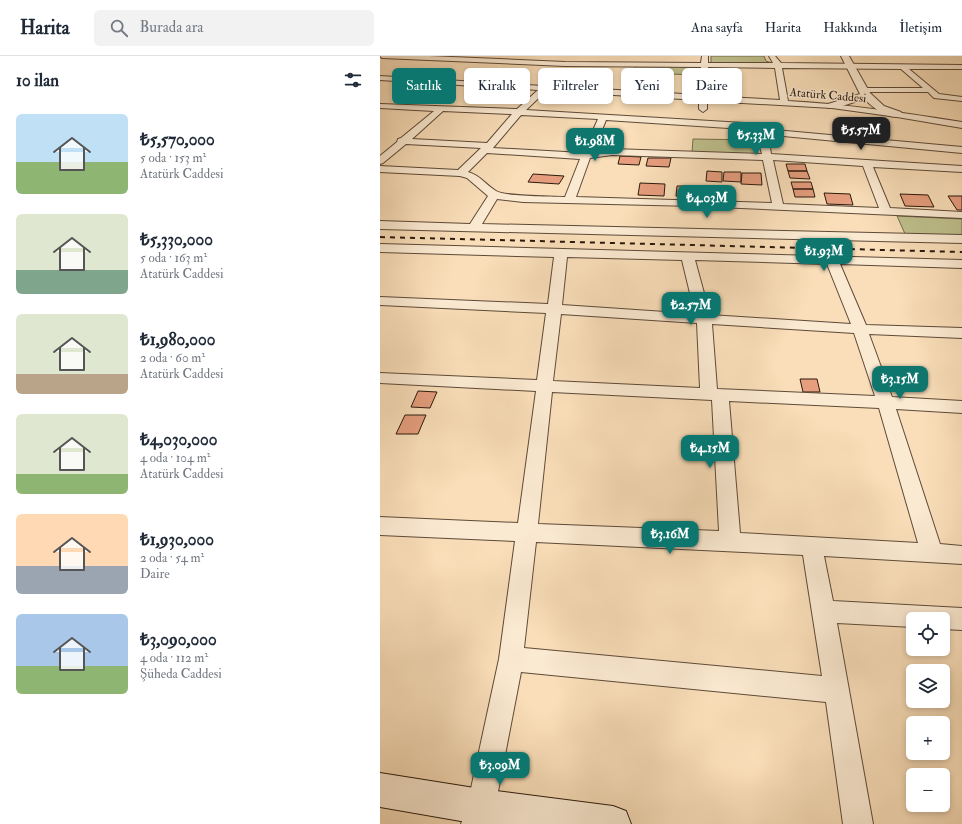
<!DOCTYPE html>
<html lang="tr">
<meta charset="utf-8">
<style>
:root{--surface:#fff;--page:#f2f2f3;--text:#1f2937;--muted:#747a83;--line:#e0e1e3;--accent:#0f766e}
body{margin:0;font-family:"IM FELL Double Pica",serif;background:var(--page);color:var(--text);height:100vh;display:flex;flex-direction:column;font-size:15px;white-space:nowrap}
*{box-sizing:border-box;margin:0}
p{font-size:13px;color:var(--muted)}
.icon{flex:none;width:22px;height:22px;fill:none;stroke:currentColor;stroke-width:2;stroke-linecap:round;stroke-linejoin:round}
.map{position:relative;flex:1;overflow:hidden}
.drawer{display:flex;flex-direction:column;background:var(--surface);width:380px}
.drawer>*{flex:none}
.top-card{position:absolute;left:12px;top:12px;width:380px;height:36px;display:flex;gap:8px}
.buttons{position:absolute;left:526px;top:556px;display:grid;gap:8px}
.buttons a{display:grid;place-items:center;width:44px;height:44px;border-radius:6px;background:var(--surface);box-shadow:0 2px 6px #0003;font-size:20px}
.price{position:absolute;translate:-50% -34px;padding:0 9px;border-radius:8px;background:var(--accent);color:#fff;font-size:13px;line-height:26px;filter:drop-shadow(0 1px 2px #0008)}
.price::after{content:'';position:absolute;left:50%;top:24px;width:12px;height:9px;margin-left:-6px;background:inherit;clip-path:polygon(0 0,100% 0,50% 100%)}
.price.selected{background:#222;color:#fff}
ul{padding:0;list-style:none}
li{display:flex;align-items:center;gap:12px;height:100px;padding:0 16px}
li span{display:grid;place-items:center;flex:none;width:112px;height:80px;border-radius:6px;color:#555}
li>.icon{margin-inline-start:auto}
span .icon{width:48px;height:48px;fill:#fffc;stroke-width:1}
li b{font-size:17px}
h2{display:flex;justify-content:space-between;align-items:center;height:48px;padding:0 16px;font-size:17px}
.chip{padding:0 14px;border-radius:6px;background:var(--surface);box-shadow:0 2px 6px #0003;font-size:14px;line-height:36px}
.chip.selected{background:var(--accent);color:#fff}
header{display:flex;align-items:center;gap:24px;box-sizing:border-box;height:56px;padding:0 20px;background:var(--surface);border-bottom:1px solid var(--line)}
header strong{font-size:19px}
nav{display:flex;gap:22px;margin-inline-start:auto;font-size:14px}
.search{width:280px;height:36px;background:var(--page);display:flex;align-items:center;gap:10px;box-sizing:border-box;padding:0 14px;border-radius:6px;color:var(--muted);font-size:15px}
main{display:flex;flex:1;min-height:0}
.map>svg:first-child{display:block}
.green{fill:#bfc18e;stroke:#746d4e}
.building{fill:#e69e7e;stroke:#2a190d}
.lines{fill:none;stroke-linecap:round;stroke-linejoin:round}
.minor-casing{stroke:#5e4a38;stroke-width:2}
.tertiary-casing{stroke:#5e4a38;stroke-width:2}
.secondary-casing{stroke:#2a190d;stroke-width:2}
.minor{fill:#fbead2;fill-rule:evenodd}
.tertiary{fill:#fbead2;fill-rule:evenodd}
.secondary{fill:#fbead2;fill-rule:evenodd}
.rail{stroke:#2a190d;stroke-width:2;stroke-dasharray:5 5;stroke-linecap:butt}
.labels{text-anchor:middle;stroke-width:3;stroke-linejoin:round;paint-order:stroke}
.far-street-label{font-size:12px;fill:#2a190d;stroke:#fbead2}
</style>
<header>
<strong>Harita</strong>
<div class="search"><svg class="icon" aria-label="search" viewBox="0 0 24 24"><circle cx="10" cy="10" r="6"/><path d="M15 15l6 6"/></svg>Burada ara</div>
<nav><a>Ana sayfa</a><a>Harita</a><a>Hakkında</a><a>İletişim</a></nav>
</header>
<main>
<section class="drawer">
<h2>10 ilan<svg class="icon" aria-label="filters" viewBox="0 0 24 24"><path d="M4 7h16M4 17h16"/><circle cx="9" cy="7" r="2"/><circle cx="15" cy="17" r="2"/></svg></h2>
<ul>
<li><span style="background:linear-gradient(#bfe0f5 60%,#8fb573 0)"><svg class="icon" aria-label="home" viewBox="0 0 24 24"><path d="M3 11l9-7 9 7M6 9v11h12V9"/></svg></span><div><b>₺5,570,000</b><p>5 oda · 153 m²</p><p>Atatürk Caddesi</p></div></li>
<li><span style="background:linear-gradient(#dfe7d0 70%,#7fa58c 0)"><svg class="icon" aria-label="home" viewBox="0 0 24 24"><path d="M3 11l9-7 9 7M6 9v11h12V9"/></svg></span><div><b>₺5,330,000</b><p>5 oda · 163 m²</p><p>Atatürk Caddesi</p></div></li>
<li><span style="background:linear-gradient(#dfe7d0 75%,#b9a48a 0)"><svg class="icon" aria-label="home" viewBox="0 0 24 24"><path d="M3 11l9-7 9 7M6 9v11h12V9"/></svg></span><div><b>₺1,980,000</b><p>2 oda · 60 m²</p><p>Atatürk Caddesi</p></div></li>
<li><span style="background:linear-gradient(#dfe7d0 75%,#8fb573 0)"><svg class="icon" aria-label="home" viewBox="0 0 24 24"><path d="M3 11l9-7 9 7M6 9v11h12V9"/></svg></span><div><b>₺4,030,000</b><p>4 oda · 104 m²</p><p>Atatürk Caddesi</p></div></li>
<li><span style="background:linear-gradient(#ffd9b3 65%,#9aa5b1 0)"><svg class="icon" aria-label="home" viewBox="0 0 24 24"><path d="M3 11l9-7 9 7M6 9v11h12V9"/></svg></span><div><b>₺1,930,000</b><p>2 oda · 54 m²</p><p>Daire</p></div></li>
<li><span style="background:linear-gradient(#a9c7e8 65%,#8fb573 0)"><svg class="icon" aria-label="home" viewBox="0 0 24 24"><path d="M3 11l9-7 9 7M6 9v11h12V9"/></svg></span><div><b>₺3,090,000</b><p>4 oda · 112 m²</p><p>Şüheda Caddesi</p></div></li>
</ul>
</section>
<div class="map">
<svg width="582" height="768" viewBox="0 0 582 768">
<rect width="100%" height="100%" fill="#f9deb9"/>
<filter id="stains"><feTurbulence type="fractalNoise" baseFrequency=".005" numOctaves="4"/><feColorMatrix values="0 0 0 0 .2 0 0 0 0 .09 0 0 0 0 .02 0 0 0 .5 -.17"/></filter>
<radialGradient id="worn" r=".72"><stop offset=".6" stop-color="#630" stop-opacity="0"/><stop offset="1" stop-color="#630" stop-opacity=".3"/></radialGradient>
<!-- green -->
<path class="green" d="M331,0H384L386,5L392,7H331Z
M255,10L321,11V19L256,17Z
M313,83L376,84L378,98L312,96Z
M517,160L582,163V181L526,180Z"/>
<!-- building -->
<path class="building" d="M240,100L261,101L259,109L238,108Z
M268,102H291L289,111L266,110Z
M406,108H425L427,115H408Z
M327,115L342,116V126L326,125Z
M408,115H427L430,123L410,122Z
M344,116H361V126L343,125Z
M362,117H381L382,129L361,128Z
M153,118L184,120L179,128L148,126Z
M411,126H431L433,133H413Z
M260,127L285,128L284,140L258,139Z
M297,130H321V141L296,140Z
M413,133H433L435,141H415Z
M444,137L470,138L473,149L447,148Z
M520,138L548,139L554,151L525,150Z
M568,140H582V154H577Z
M420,323H437L440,336H423Z
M38,335L57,336L50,352L31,351Z
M25,359H46L38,378H16Z"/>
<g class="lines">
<defs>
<path id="minor" d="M0,0H49L185,6L321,7L322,0H328V7H393L389,0H395L401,7L582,9V13H529L559,38L582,41V45L554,42L548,36H483L479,34L483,32H543L521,13L402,12L408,45C466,48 524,57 582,66V72L517,61L452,52L327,45V53L323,56L319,53V44L166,35L146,54L381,68L384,69V73L582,91V97L382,78L379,77V74L226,64L213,96L232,93L382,98L380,91L385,88L390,91L391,98L582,110V116L493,111L510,152L582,156V162L315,150L143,146L117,143L102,168L582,179V187L0,173V165L90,168L108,140L87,122L80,120L0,116V110L78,114L101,92L26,88L3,107L0,108V100L17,86L18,83L21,82L54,55L0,52V48L137,53L158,34L0,24V20L163,30L170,25L174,27L171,30L320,39L321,11L185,10L2,2ZM328,11L395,12L400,44L327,40ZM63,55L132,58L107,87L32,83ZM141,59L218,63L203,97L113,92ZM107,97L200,103L185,141C171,140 126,141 116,135C106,129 100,119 88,116ZM232,99L383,104L392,147L196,141L210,102ZM393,104L483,110L499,152L403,148Z
M0,188L582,204V212L460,208L486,269L582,272V282L489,278L512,341L582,345V357L516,353L560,488L582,490V508L444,500L453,545L582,552V574L563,573V563H533V571L457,567L493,768H463L446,646L141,616L115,751L111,768H81L87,751L119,603L135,485L0,479V461L138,467L156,335L0,327V317L157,324L166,257L0,249V241L168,248L174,201L0,196ZM187,201L302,204L315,258L182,249ZM315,204L447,208L471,268L330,259ZM181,258L317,267L320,332L173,325ZM332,268L474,277L495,340L337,333ZM172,336L332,344L339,475L158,468ZM349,345L499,352L538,487L360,477ZM156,486L423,499L442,620L144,592Z"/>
<path id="tertiary" d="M461,0H469L490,37L504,50L521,56L522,58L521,60C507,64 493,51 484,43L456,52H448L447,50L448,48L480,38Z"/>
<path id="secondary" d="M0,717L101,733L233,750L246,755L251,768H98L0,751Z"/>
</defs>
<!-- minor casing -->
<use href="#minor" class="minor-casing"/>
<!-- tertiary casing -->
<use href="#tertiary" class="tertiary-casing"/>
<!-- secondary casing -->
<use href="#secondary" class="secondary-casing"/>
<!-- minor -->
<use href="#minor" class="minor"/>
<!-- tertiary -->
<use href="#tertiary" class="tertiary"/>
<!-- secondary -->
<use href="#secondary" class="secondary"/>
<!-- rail -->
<path class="rail" d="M0,181L582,196"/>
</g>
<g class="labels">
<!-- far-street labels -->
<g class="far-street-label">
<text transform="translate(448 39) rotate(5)" y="4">Atatürk Caddesi</text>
</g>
</g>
<rect width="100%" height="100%" filter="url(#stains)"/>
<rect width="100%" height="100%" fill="url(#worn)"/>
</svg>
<div class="buttons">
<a><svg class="icon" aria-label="locate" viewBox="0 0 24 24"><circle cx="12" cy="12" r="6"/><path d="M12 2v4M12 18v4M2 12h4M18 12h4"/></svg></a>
<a><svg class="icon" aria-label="layers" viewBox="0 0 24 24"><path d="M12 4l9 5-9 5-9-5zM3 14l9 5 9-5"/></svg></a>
<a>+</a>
<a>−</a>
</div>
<b class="price selected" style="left:481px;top:95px">₺5.57M</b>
<b class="price" style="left:376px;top:100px">₺5.33M</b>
<b class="price" style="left:215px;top:106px">₺1.98M</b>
<b class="price" style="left:327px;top:163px">₺4.03M</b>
<b class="price" style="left:444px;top:216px">₺1.93M</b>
<b class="price" style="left:311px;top:270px">₺2.57M</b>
<b class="price" style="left:520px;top:344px">₺3.15M</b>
<b class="price" style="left:330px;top:413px">₺4.15M</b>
<b class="price" style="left:290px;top:499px">₺3.16M</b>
<b class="price" style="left:120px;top:730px">₺3.09M</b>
<div class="top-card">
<a class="chip selected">Satılık</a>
<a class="chip">Kiralık</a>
<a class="chip">Filtreler</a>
<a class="chip">Yeni</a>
<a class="chip">Daire</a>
</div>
</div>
</main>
